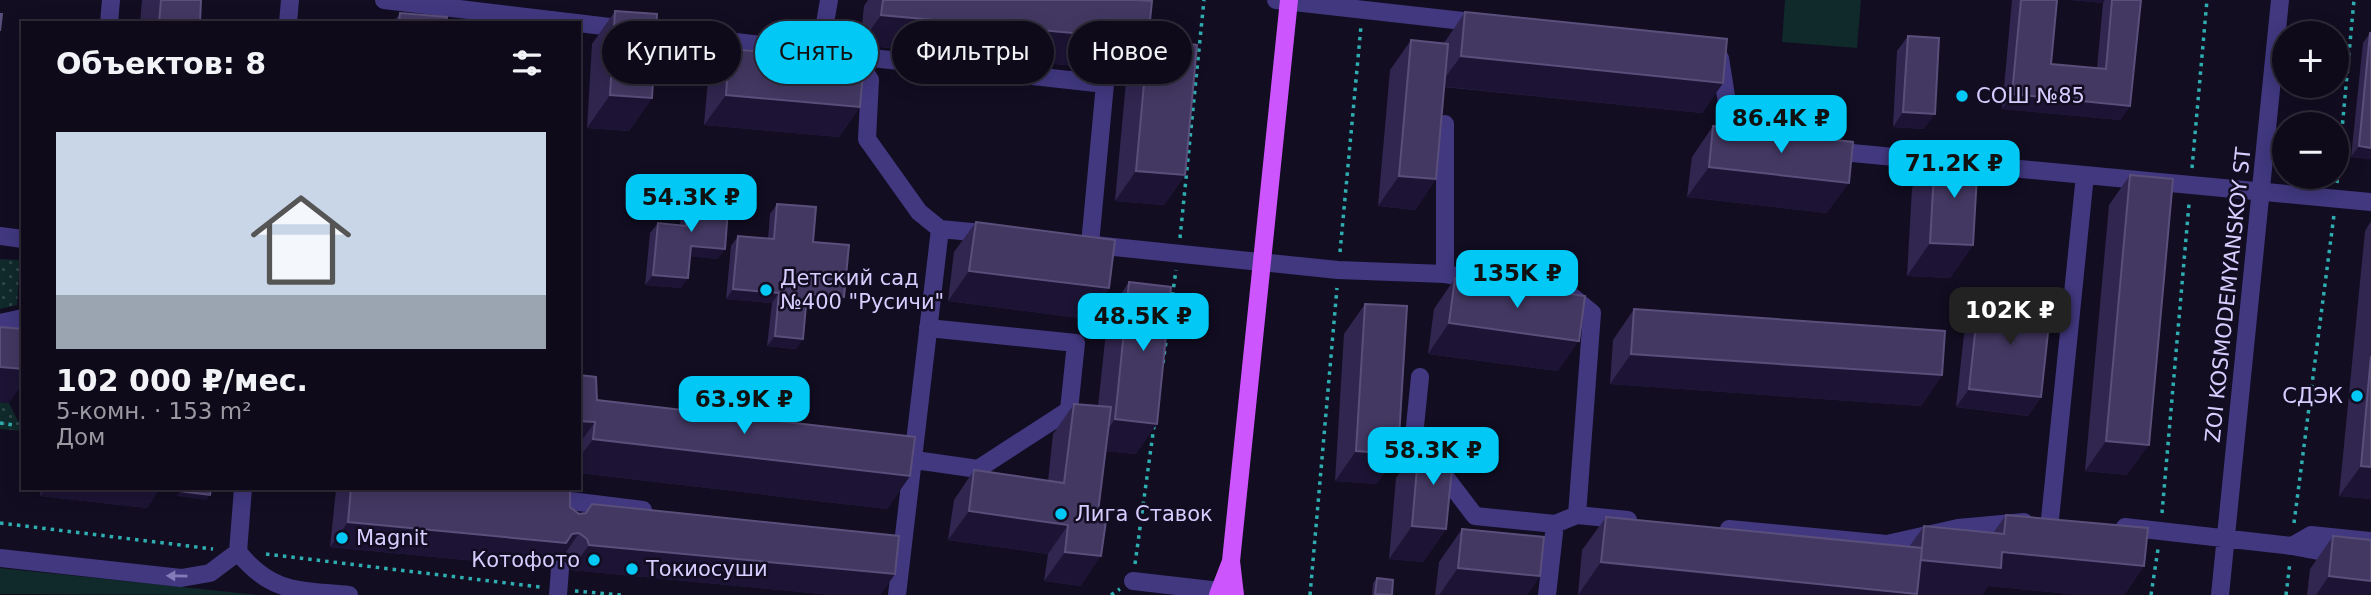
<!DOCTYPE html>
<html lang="ru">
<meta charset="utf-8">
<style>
:root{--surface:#0e0a19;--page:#171322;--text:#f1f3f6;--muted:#9b9aa2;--line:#2e2b38;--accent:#02c8f6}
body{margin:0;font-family:"DejaVu Sans",sans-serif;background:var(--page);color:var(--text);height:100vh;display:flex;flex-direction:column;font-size:26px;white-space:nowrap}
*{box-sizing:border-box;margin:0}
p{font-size:23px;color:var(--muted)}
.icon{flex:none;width:38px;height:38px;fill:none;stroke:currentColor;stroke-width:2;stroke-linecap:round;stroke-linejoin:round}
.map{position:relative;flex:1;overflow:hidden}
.panel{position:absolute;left:21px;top:21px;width:560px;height:469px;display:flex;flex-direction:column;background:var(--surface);border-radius:0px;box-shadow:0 4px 18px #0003,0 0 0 2px var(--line)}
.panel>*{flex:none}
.hud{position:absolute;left:602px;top:21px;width:665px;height:63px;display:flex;gap:14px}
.buttons{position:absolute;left:2272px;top:21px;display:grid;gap:14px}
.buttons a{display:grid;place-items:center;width:77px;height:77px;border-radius:50%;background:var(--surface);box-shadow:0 4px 18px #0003,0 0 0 2px var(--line);font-size:35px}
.price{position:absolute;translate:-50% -60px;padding:0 16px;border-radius:14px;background:var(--accent);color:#111;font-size:23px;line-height:46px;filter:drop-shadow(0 2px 4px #0008)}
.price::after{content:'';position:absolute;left:50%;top:42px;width:21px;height:16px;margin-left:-10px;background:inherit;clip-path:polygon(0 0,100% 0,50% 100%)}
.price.active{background:#222;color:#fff}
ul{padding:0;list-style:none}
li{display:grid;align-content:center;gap:14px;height:371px;padding:0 35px}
li span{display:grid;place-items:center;height:217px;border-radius:0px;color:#555}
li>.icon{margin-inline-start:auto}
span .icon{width:126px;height:126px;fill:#fffc;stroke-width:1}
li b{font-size:30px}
h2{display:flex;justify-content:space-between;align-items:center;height:84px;padding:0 35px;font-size:30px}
.pill{padding:0 24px;border-radius:32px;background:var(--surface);box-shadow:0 4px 18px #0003,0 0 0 2px var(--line);font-size:24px;line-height:63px}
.pill.active{background:var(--accent);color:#111}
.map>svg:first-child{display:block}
.grass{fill:#10292b}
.park{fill:url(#park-dots)}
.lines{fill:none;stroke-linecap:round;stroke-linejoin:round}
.path{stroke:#2eaeb1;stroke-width:3.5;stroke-dasharray:3.5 5;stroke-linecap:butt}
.minor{stroke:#413880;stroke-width:18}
.major{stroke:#cd55fe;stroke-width:18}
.wall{fill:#31264f}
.shaded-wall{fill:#1d1435}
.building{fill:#433862;stroke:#5a4f7b;stroke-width:2}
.oneway{fill:#847bb9}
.poi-dot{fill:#02c8f6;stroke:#120d21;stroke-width:2.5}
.labels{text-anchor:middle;stroke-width:5;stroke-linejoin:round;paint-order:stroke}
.poi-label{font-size:21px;fill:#d7cdff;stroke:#120d21;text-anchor:start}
.street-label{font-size:21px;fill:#d7cdff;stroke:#120d21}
</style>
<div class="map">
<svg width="2371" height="595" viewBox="0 0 2371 595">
<defs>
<pattern id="park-dots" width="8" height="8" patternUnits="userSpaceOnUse" patternTransform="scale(1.75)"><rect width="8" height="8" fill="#10292b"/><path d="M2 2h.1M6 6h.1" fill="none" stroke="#32474b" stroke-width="1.8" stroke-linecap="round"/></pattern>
</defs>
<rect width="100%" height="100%" fill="#120d21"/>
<!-- grass -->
<path class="grass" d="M1785,0H1861L1857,48L1782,42Z
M0,568L258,595L0,594Z"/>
<!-- park -->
<path class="park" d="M0,259L20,260L17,305L0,309Z
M0,402L9,403L23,431L0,429Z"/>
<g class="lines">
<!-- path -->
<path class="path" d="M2192,168L2207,0
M2337,183L2354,0
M1180,238L1204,0
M1340,252L1361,26
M1163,363L1176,270
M0,423L13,425
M2162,513L2189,204
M0,523L213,549
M2294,523L2334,215
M266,554L540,587
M1135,564L1154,426
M575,591L621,595
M1111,595L1120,589
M1310,595L1337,288
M2151,595L2158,549
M2286,595L2290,562"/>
<!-- minor -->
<path class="minor" d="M384,0L854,56L870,80L867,139L919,212L940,229L897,595
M1276,0L1481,23
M109,23L111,0
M288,23L290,0
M820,52L829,0
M854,56L1105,84L1090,244
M1720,58L1733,141L1744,142
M1831,151L2371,202
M940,229L993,234
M0,236L23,239
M1094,245L1338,270L1445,274L1570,295L1592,313L1577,515
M1445,274V124
M0,323L23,318
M1420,377L1414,436L1475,516L1555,524L1577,515L1628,520
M901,458L978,469L1069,410L1076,343L928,328
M546,498L643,510
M2050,519L2085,175
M2125,527L2292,546L2311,535L2371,541
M1729,529L1887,544L1958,528L2024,522
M2292,546L2371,561
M238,552C272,594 299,590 349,595
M238,552L243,488
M0,558L181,578L210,573L238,552
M1133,581L1220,591
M558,595L560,569
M1547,595L1555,524
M2220,595L2280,0"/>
<!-- major -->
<path class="major" d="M1218,595L1230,564
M1235,595L1231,561L1289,0"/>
</g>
<!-- wall -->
<path class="wall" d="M142,0H201L200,23H140Z
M868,0H1137L1185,175L1164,205L1115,201L1127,71L860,45L864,6Z
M2012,0H2057L2051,64L2097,68L2103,3L2071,0H2141L2130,106L2120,120L2002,109Z
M615,11L652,98L629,131L587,128L592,44Z
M1465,12L1723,83L1702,113L1444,87L1436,179L1415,210L1378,206L1390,70L1411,40L1444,43Z
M400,13L446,23H393Z
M2370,33H2371V159L2351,157L2363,43Z
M1908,36L1924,129L1893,127L1897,51Z
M729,49L860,107L839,137L704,125L708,79Z
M1713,126L1827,213L1687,197L1692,157Z
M1935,155L1973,245L1950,278L1907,276L1912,188Z
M2130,175L2127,475L2085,471L2109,205Z
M689,192L725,249L717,259L690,256L681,288L645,285L650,233L658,223L680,225L682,202Z
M777,204L813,242L837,307L806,305L803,339L796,349L767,346L772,303L726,299L731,246L738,236L768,239L770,214Z
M2371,221V499L2339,496L2365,231Z
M976,222L1109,288L1088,319L948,301L954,252Z
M1455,278L1558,371L1428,354L1434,309Z
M1129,282L1136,454L1105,451L1081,586L1044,581L1048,554L948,540L954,500L974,470L1048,481L1053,434L1074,404L1098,406L1108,313Z
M1979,297L2041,397L2028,416L1956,407L1966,316Z
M1365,304L1377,484L1335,481L1344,334Z
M1634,309L1942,375L1921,406L1610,384L1613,340Z
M597,400L910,476L887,509L579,473V421Z
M1419,445L1446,529L1423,562L1389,559L1396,478Z
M41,488H160L147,508L40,496Z
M337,488H570V507L579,514L895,574L880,595H832L571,570L570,564L562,558L555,559L549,568L330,547L336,490Z
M2006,515L2144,566L2124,595H2079L1988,586L1982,595H1578L1582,550L1606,517L1909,547L1924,526L1993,533Z
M1462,529L1540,576L1527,595H1435L1439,562Z
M2333,536L2371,595H2307L2310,569Z
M1377,578L1392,595H1372L1373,583Z"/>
<!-- shaded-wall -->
<path class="shaded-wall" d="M2071,0H2105L2103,3Z
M881,15L1148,40L1127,71L860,45Z
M1461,56L1723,83L1702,113L1439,86Z
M2012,94L2130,106L2120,120L2002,109Z
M610,95L652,98L629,131L587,128Z
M726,95L860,107L839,137L704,125Z
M1903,112L1935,114L1924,129L1893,127Z
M2359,146L2371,148V159L2351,157Z
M1709,167L1849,183L1827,213L1687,197Z
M1136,171L1185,175L1164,205L1115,201Z
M1399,176L1436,179L1415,210L1378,206Z
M1930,243L1973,245L1950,278L1907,276Z
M691,246L725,249L717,259L684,256Z
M969,271L1109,288L1088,319L948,301Z
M653,275L688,278L681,288L645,285Z
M733,289L779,293L772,303L726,299Z
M807,294L844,297L837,307L800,304Z
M1449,323L1579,341L1558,371L1428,354Z
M775,336L803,339L796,349L767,346Z
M1631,354L1942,375L1921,406L1610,384Z
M0,367L23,369V390L19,389L9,403L0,402Z
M1969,389L2041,397L2028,416L1956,407Z
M1115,419L1157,424L1136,454L1094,450Z
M579,421L595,422L579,444Z
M593,439L910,476L887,509L579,473V458Z
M2106,441L2149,445L2127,475L2085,471Z
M1356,451L1398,454L1377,484L1335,481Z
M2361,466L2371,467V499L2339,496Z
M46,488H160L147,508L40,496Z
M180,491L210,495L206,500L176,496Z
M969,511L1068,525L1048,554L948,540Z
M348,522L572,534L579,533L562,558L555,559L549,568L330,547Z
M1412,526L1446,529L1423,562L1389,559Z
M589,545L895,574L880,595H832L571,570Z
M1065,552L1101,556L1081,586L1044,581Z
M2002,552L2144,566L2124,595H2079L1988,586L1982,595H1578L1601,562L1921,560Z
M1458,568L1540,576L1527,595H1439Z
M2329,576L2371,581V595H2316Z"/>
<!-- building -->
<path class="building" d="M161,0H201L200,23H159Z
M883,0H1137L1152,1L1148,40L881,15Z
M2021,0H2057L2051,64L2106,69L2112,0H2141L2130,106L2012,94Z
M615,11L657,14L652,98L610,95Z
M1465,12L1727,39L1723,83L1461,56Z
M400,13L447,17L446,23H399Z
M0,14H2L0,31Z
M2370,33H2371V148L2359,146Z
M1908,36L1939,38L1935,114L1903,112Z
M1148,40L1197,45L1185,175L1136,171Z
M1411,40L1448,44L1436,179L1399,176Z
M729,49L864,61L860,107L726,95Z
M1713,126L1853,142L1849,183L1709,167Z
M1935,155L1978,157L1973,245L1930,243Z
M2130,175L2173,179L2149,445L2106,441Z
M689,192L729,196L725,249L691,246L688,278L653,275L658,223L686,226Z
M777,204L816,207L813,242L849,245L844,297L807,294L803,339L775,336L779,293L733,289L738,236L774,239Z
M976,222L1115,240L1109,288L969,271Z
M1455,278L1585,296L1579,341L1449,323Z
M1129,282L1171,287L1157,424L1115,419Z
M1979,297L2051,305L2041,397L1969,389Z
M1365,304L1407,306L1398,454L1356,451Z
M1634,309L1945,331L1942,375L1631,354Z
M0,327L23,329V369L0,367Z
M2371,356V467L2361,466Z
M579,375L596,377L597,400L915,437L910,476L593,439L595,422L579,421Z
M1074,404L1111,407L1097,520L1106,521L1101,556L1065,552L1068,525L969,511L974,470L1064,483Z
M1419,445L1454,448L1446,529L1412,526Z
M180,488H211L210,495L180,491Z
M351,488H570V507L579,514L586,513L592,504L899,536L895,574L589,545L587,539L579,533L572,534L566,543L348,522Z
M2006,515L2148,528L2144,566L2002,552L2001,568L1921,560L1924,526L2004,534Z
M1606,517L1922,548L1917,594L1601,562Z
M1462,529L1544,537L1540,576L1458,568Z
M2333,536L2371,540V581L2329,576Z
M1377,578L1393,580L1392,595L1375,594Z"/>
<!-- one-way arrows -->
<defs><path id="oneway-solid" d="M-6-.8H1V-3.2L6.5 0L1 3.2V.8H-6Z" transform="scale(1.75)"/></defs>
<use class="oneway" href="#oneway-solid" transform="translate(177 576) rotate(-179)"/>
<!-- markers -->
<g class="poi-dot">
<circle cx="1962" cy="96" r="7"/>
<circle cx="766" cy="290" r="7"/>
<circle cx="2357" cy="396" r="7"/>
<circle cx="1061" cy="514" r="7"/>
<circle cx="342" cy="538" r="7"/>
<circle cx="594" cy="560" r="7"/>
<circle cx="632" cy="569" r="7"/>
</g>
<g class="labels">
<!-- poi labels -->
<g class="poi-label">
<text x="1976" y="103">СОШ №85</text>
<text x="780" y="285">Детский сад<tspan x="780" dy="24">№400 "Русичи"</tspan></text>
<text x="2343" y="403" text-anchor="end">СДЭК</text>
<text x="1075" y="521">Лига Ставок</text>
<text x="356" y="545">Magnit</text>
<text x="580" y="567" text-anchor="end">Котофото</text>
<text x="646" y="576">Токиосуши</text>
</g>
<!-- street labels -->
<g class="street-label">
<text transform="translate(2228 295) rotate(-84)" y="7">ZOI KOSMODEMYANSKOY ST</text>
</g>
</g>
</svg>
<div class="buttons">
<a>+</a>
<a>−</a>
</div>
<b class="price" style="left:1781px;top:155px">86.4K ₽</b>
<b class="price" style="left:1954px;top:200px">71.2K ₽</b>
<b class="price" style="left:691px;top:234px">54.3K ₽</b>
<b class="price" style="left:1517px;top:310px">135K ₽</b>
<b class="price active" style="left:2010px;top:347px">102K ₽</b>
<b class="price" style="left:1143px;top:353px">48.5K ₽</b>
<b class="price" style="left:744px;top:436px">63.9K ₽</b>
<b class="price" style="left:1433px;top:487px">58.3K ₽</b>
<div class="hud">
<a class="pill">Купить</a>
<a class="pill active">Снять</a>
<a class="pill">Фильтры</a>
<a class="pill">Новое</a>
</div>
<section class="panel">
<h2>Объектов: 8<svg class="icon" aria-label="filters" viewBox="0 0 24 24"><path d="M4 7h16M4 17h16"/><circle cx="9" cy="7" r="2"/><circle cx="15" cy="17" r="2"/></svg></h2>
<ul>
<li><span style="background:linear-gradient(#c9d6e8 75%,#9aa5b1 0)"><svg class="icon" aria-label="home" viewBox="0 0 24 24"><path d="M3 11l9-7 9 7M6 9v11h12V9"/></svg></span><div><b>102 000 ₽/мес.</b><p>5-комн. · 153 m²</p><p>Дом</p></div></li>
</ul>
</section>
</div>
